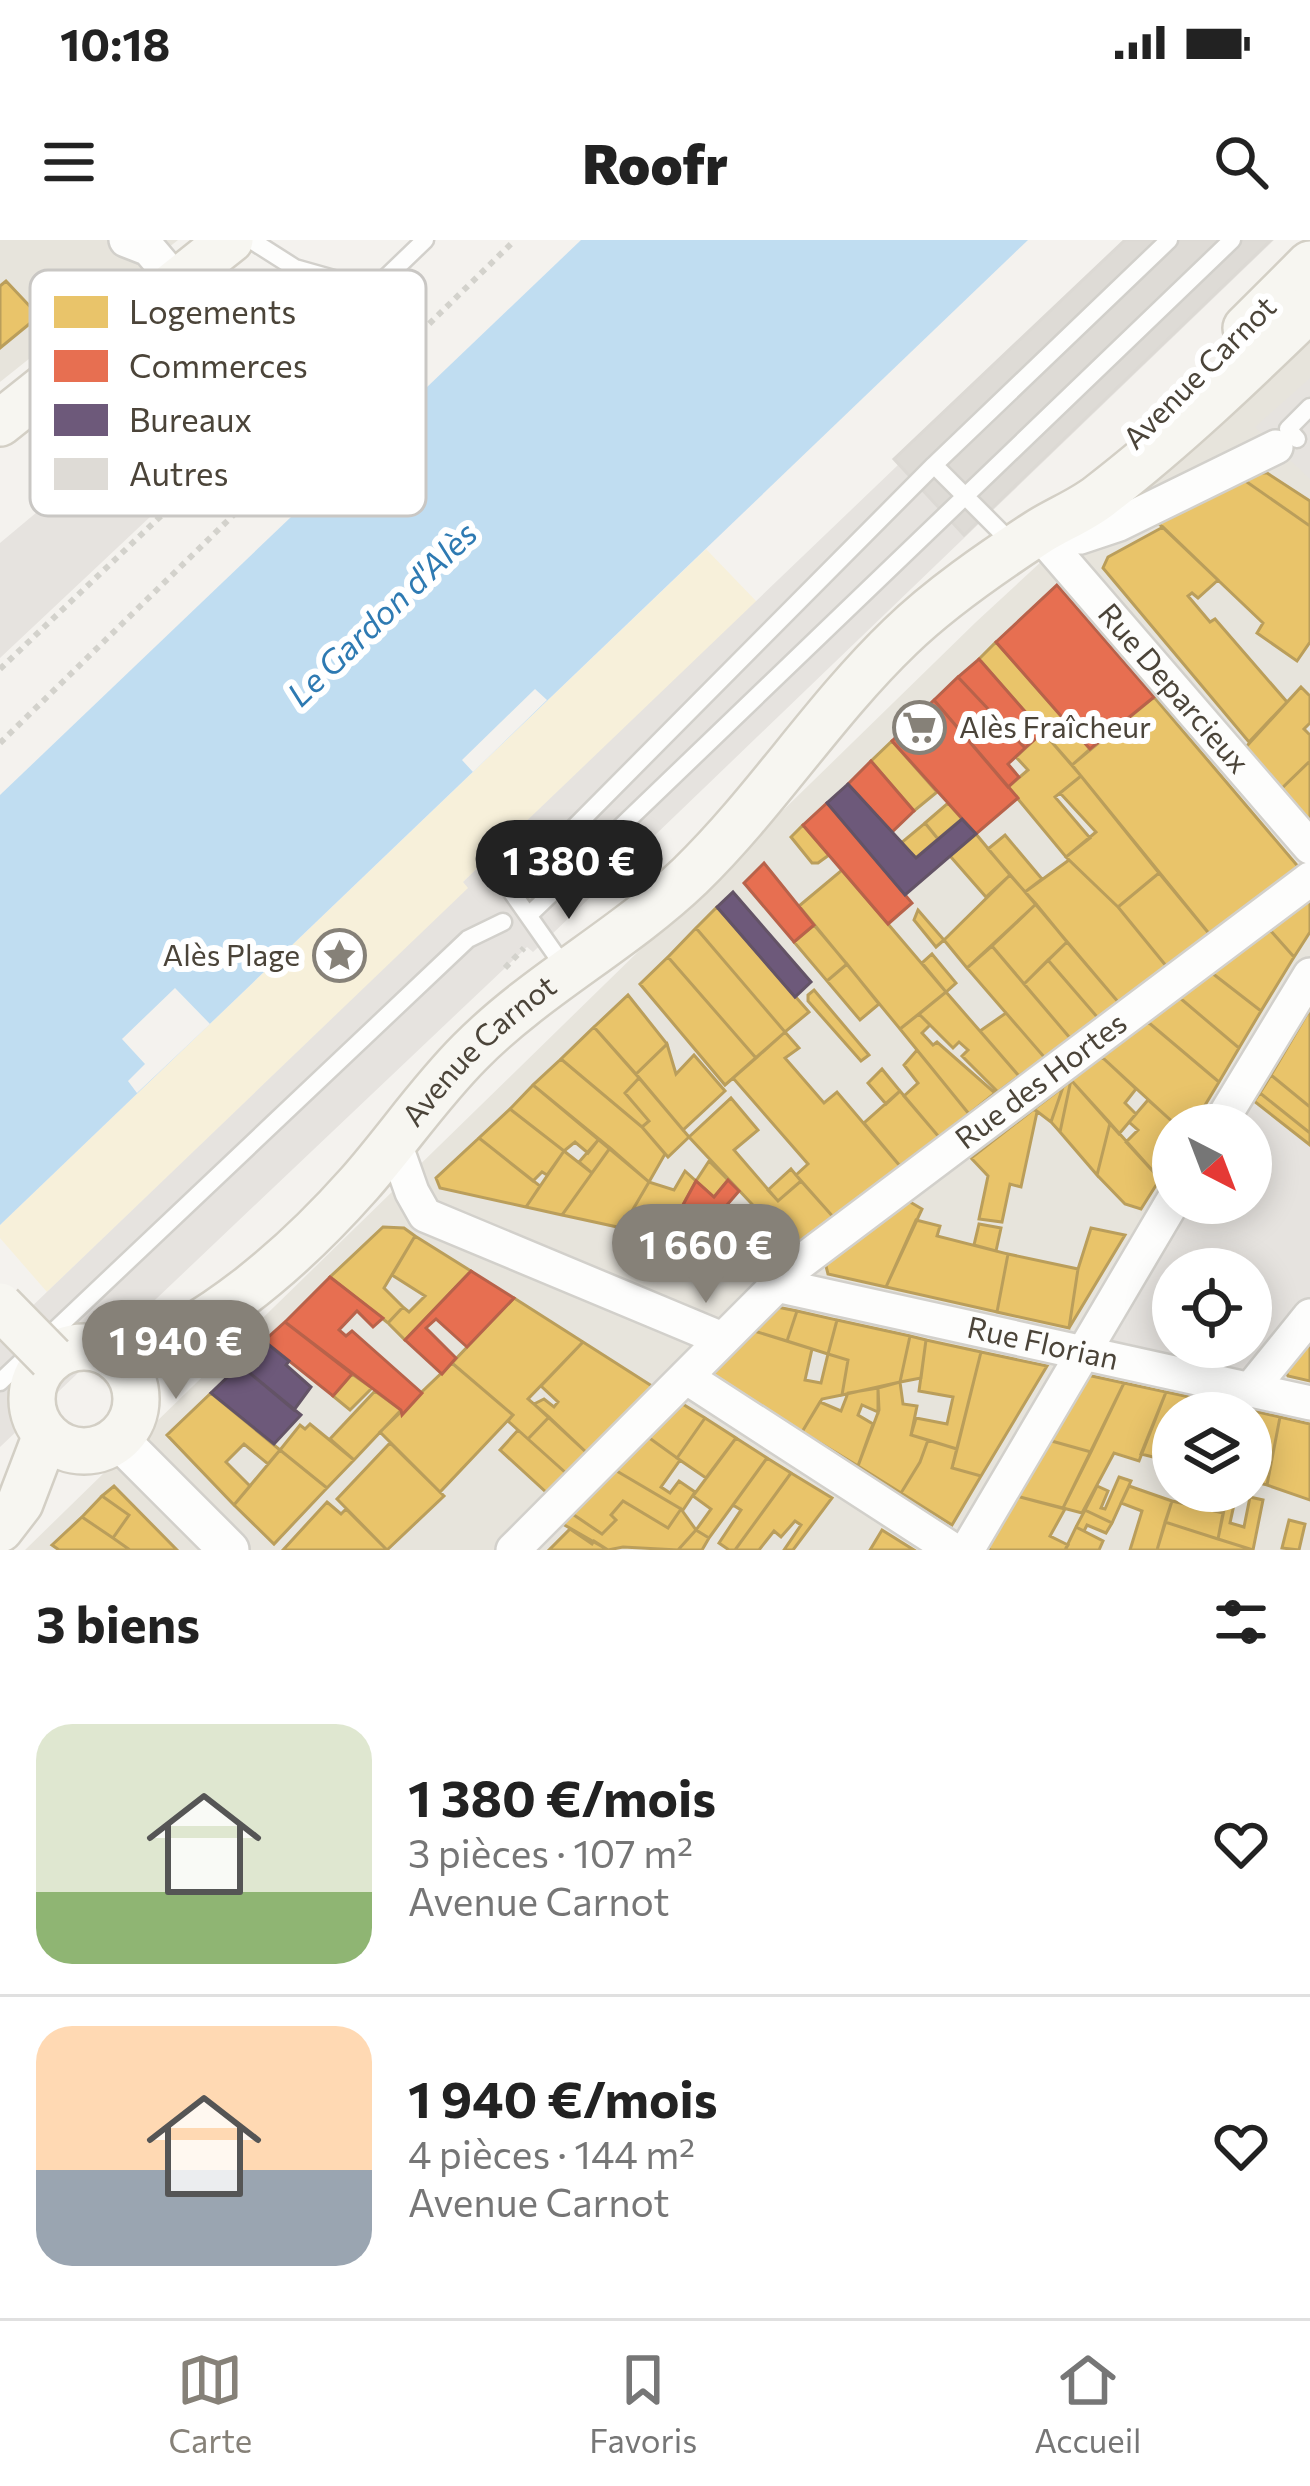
<!DOCTYPE html>
<html lang="fr">
<meta charset="utf-8">
<style>
:root{--surface:#fff;--page:#f2f2f2;--text:#222;--muted:#767676;--line:#e0e0e0;--accent:#868178}
body{margin:0;font-family:Commissioner,sans-serif;background:var(--page);color:var(--text);height:100vh;display:flex;flex-direction:column;font-size:45px;white-space:nowrap}
*{box-sizing:border-box;margin:0}
p{font-size:39px;color:var(--muted)}
.icon{flex:none;width:66px;height:66px;fill:none;stroke:currentColor;stroke-width:2;stroke-linecap:round;stroke-linejoin:round}
.map{position:relative;height:1310px;overflow:hidden}
.details{display:flex;flex-direction:column;background:var(--surface);flex:1}
.details>*{flex:none}
.needle{width:78px;rotate:138deg}
.fabs{position:absolute;left:1152px;top:864px;display:grid;gap:24px}
.fabs a{display:grid;place-items:center;width:120px;height:120px;border-radius:50%;background:var(--surface);box-shadow:0 6px 30px #0003;font-size:60px}
.price{position:absolute;translate:-50% -102px;padding:0 27px;border-radius:42px;background:var(--accent);color:#fff;font-size:39px;line-height:78px;filter:drop-shadow(0 3px 6px #0008)}
.price::after{content:'';position:absolute;left:50%;top:72px;width:36px;height:27px;margin-left:-18px;background:inherit;clip-path:polygon(0 0,100% 0,50% 100%)}
.price.selected{background:#222;color:#fff}
ul{padding:0;list-style:none}
li{display:flex;align-items:center;gap:36px;height:300px;padding:0 36px}
li+li{border-top:3px solid var(--line)}
li span{display:grid;place-items:center;flex:none;width:336px;height:240px;border-radius:36px;color:#555}
li>.icon{margin-inline-start:auto}
span .icon{width:144px;height:144px;fill:#fffc;stroke-width:1}
li b{font-size:51px}
h2{display:flex;justify-content:space-between;align-items:center;height:144px;padding:0 36px;font-size:51px}
.status{display:flex;justify-content:space-between;align-items:center;height:84px;padding:0 60px;background:var(--surface);direction:ltr}
.status svg{height:33px;fill:currentColor}
header{display:flex;justify-content:space-between;align-items:center;height:156px;padding:0 36px;background:var(--surface);font-size:54px;font-weight:800}
.tabs{display:flex;justify-content:space-around;align-items:center;height:168px;border-top:3px solid var(--line);background:var(--surface);font-size:33px;color:var(--muted)}
.tabs a{display:grid;justify-items:center;gap:6px}
.tabs .selected{color:var(--accent)}
.map>svg:first-child{display:block}
.residential{fill:#e7e4dc;fill-rule:evenodd}
.sand{fill:#f7f0da}
.parking{fill:#e6e3df;fill-rule:evenodd}
.water{fill:#c0ddf1}
.pier{fill:#f4f2ee}
.homes{fill:#e9c46a;stroke:#ba9e5b;stroke-width:3}
.shops{fill:#e76f51;stroke:#b8624a;stroke-width:3}
.offices{fill:#6d597a;stroke:#635366;stroke-width:3}
.building{fill:#dedbd6;stroke:#dcd9d4;stroke-width:3}
.lines{fill:none;stroke-linecap:round;stroke-linejoin:round}
.service-casing{stroke:#d2d0cb;stroke-width:21}
.minor-casing{stroke:#d2d0cb;stroke-width:38}
.tertiary-casing{stroke:#d2d0cb;stroke-width:44}
.secondary-casing{stroke:#d3cfc5;stroke-width:50}
.path{stroke:#d3d2cc;stroke-width:6;stroke-dasharray:6 6;stroke-linecap:butt}
.service{stroke:#fdfdfc;stroke-width:16}
.minor{stroke:#fdfdfc;stroke-width:33}
.tertiary{stroke:#fdfdfc;stroke-width:39}
.secondary{stroke:#f7f6f1;stroke-width:45}
.secondary-bridge-casing{stroke:#d3cfc5;stroke-width:50;stroke-linecap:butt}
.secondary-bridge{stroke:#f7f6f1;stroke-width:45}
.labels{text-anchor:middle;stroke-width:12;stroke-linejoin:round;paint-order:stroke}
.street-label{font-size:30px;fill:#4b4439;stroke:#fff}
.poi-label{font-size:30px;fill:#4b4439;stroke:#fff;text-anchor:start}
.water-label{font-size:33px;font-style:italic;fill:#2e7ab2;stroke:#fff}
.key{fill:#fff;stroke:#c9c7c4;stroke-width:3}
.key-label{font-size:33px;fill:#4b4439}
</style>
<div class="status"><b>10:18</b><svg viewBox="0 0 49 12"><path d="M0 12V9h3v3zM5 12V6h3v6zM10 12V3h3v9zM15 12V0h3v12zM26 1h20v11H26zM47 4h2v5h-2z"/></svg></div>
<header><svg class="icon" aria-label="menu" viewBox="0 0 24 24"><path d="M4 6h16M4 12h16M4 18h16"/></svg>Roofr<svg class="icon" aria-label="search" viewBox="0 0 24 24"><circle cx="10" cy="10" r="6"/><path d="M15 15l6 6"/></svg></header>
<div class="map">
<svg width="1310" height="1310" viewBox="0 0 1310 1310">
<rect width="100%" height="100%" fill="#f4f2ee"/>
<!-- residential -->
<path class="residential" d="M0,0H178L0,142Z
M1310,73V1310H25L976,382ZM1173,885H1251V963H1173ZM1173,1029H1251V1107H1173ZM1173,1173H1251V1251H1173Z"/>
<!-- sand -->
<path class="sand" d="M706,309L757,362L464,641L469,648L47,1052L0,998V985Z"/>
<!-- parking -->
<path class="parking" d="M1125,0H1274L548,698L533,712L527,707L0,1207V1097L468,648L463,642L898,225L894,219Z
M1310,138V239L1255,187Z
M190,144L235,197L0,418V303Z
M1239,852L1310,907V1076L1250,1150L1082,1112L1173,963H1251V885H1219ZM1173,1029H1251V1107H1173Z"/>
<!-- water -->
<path class="water" d="M581,0H1028L0,985V555Z"/>
<!-- pier -->
<path class="pier" d="M535,449L547,460L473,532L462,520Z
M175,748L210,784L137,853L128,841L145,824L122,799Z"/>
<!-- homes -->
<path class="homes" d="M6,41L39,76L0,108V46Z
M1257,233H1267L1310,261V286L1244,240Z
M1244,240L1310,286V402L1297,421L1257,393L1263,383L1158,283Z
M1163,287L1218,340L1198,358L1192,353L1188,356L1210,382L1215,379L1287,462L1249,502L1103,328L1108,317Z
M996,402L1090,509L1072,525L979,419Z
M1301,447L1310,456V483L1304,489L1310,495V521L1281,549L1245,508Z
M1154,457L1301,630L1211,696L1072,525Z
M1043,492L1081,536L1055,557L1090,598L1066,617L1008,547L1028,530L1016,517Z
M892,501L937,552L914,571L871,521Z
M1310,521V584L1281,549Z
M1081,536L1159,633L1118,667L1066,617L1096,592L1060,553Z
M948,563L962,579L938,599L925,583Z
M925,583L938,599L916,618L901,603Z
M803,585L829,615L818,623H812L791,597Z
M976,594L1010,635L986,657L950,616Z
M1005,595L1042,639L1025,652L988,609Z
M1069,620L1118,667L1167,727L1119,763L1025,652Z
M842,630L946,752L900,789L799,666Z
M1159,633L1211,696L1167,727L1118,667Z
M1010,635L1036,664L967,728L944,700Z
M1310,660V692L1294,717L1270,690Z
M1036,664L1067,702L1024,744L992,706Z
M717,667L809,772L785,792L696,688Z
M918,670L944,700L936,707L914,680Z
M814,685L847,724L827,741L794,702Z
M696,688L785,792L756,818L668,717Z
M1270,690L1294,717L1261,771L1212,733Z
M1067,702L1119,763L1098,778L1048,720Z
M992,706L1070,798L1045,818L967,728Z
M932,714L956,743L946,752L922,723Z
M668,717L756,818L725,845L640,744Z
M1048,720L1098,778L1070,798L1024,744Z
M847,724L879,764L860,780L827,741Z
M1212,733L1261,771L1239,808L1180,758Z
M814,750L869,815L861,821L808,761V755Z
M946,752L1019,836L998,852L962,816L968,810L959,802L953,808L919,774Z
M628,755L667,804L636,834L594,787Z
M1180,758L1239,808L1219,842L1148,782Z
M1310,769V867L1271,835Z
M1006,773L1045,818L1019,836L980,791Z
M919,774L930,785L922,793L933,805L937,802L995,853L969,874L900,789Z
M1148,782L1219,842L1193,885H1176L1102,817Z
M594,787L639,838L625,853L649,881L642,887L561,819Z
M785,792L799,808L785,818L824,863L837,852L900,926L835,979L796,935L808,924L733,838Z
M667,804L676,834L694,815L725,851L683,890L636,834Z
M917,810L969,874L939,897L904,856L918,843L904,825Z
M1102,817L1136,849L1125,863L1136,874L1119,894L1071,840Z
M561,819L642,887L665,914L649,942L533,845Z
M882,829L900,851L886,864L868,843Z
M1271,835L1310,867V893L1260,853Z
M639,838L689,897L668,917L642,887L649,881L625,853Z
M1071,840L1060,892L1051,882L1063,847Z
M1071,840L1110,883L1097,935L1060,892Z
M533,845L599,899L588,913L575,902L564,911L510,869Z
M1063,847L1051,882L1034,869Z
M900,851L939,897L900,926L864,883Z
M1260,853L1310,893V905L1254,861Z
M731,858L758,890L734,910L778,961L801,941L835,979L796,1011L689,897Z
M1148,860L1176,885L1173,918L1160,939L1126,902L1138,890L1129,882Z
M510,869L564,911L547,935L542,932L533,941L479,898Z
M1034,869L1037,872L1021,947L1010,944L1002,982L979,979L988,936L971,918Z
M1110,883L1160,939L1141,969L1125,964L1097,935Z
M479,898L540,946L526,967L440,948L436,938Z
M599,899L610,908L592,933L579,922Z
M610,908L649,942L622,988L562,975Z
M564,911L592,933L562,975L526,967Z
M709,921L728,940L714,957L696,941Z
M791,929L801,941L778,961L768,950Z
M685,931L696,941L665,998L622,988L649,942L674,950Z
M905,959L922,969L886,1047L828,1034L825,1022Z
M916,980L940,986L937,996L1008,1014L997,1072L886,1047Z
M979,984L1001,988L996,1011L974,1005Z
M383,987L404,988L415,996L384,1048L403,1067L388,1083L330,1037Z
M1091,988L1125,995L1069,1088L1078,1029Z
M415,996L471,1031L405,1100L388,1083L403,1067L409,1072L425,1056L392,1035Z
M1008,1014L1078,1029L1069,1088L997,1072Z
M514,1058L583,1102L528,1159L549,1177L528,1199L508,1181L513,1175L452,1123Z
M777,1067L797,1071L787,1101L751,1090Z
M797,1071L837,1080L828,1114L787,1101Z
M837,1080L910,1096L900,1142L842,1155L848,1120L828,1114Z
M751,1090L812,1109L805,1140L821,1143L828,1114L848,1120L842,1155L822,1159L802,1192L709,1134Z
M910,1096L926,1100L921,1138L900,1142Z
M926,1100L981,1112L957,1209L911,1195L916,1178L947,1184L953,1157L919,1151Z
M583,1102L655,1148L588,1214L534,1164L544,1159L554,1167L558,1162L541,1146Z
M1310,1102V1141L1288,1136L1286,1132Z
M981,1112L1047,1126L981,1236L952,1228Z
M452,1123L513,1175L440,1252L380,1192Z
M352,1134L372,1148L350,1170L333,1156Z
M1087,1135L1124,1143L1091,1212L1048,1200Z
M900,1142L903,1164L917,1166L911,1195L928,1200L920,1222L901,1253L858,1226L879,1170L878,1148Z
M1124,1143L1166,1152L1139,1221L1114,1213L1082,1273L1063,1268Z
M878,1148V1172L862,1165L858,1175L873,1184L858,1226L802,1192L820,1162L841,1171L848,1153Z
M375,1151L401,1170L354,1220L330,1199Z
M1166,1152L1204,1160L1200,1173H1173V1222L1141,1214Z
M211,1153L280,1210L268,1224L244,1204L226,1222L250,1246L234,1265L167,1195Z
M1204,1160L1245,1169L1244,1173H1200Z
M681,1163L705,1178L677,1218L648,1197Z
M1245,1169L1280,1177L1267,1245L1251,1241V1173H1244Z
M549,1177L588,1214L567,1234L528,1199Z
M1280,1177L1310,1184V1260L1267,1245Z
M705,1178L736,1198L706,1238L677,1218Z
M310,1184L354,1220L327,1248L280,1210L300,1185L305,1189Z
M518,1190L567,1234L547,1253L500,1210Z
M648,1197L680,1220L661,1247L670,1253L679,1241L695,1252L683,1270L615,1230Z
M736,1198L767,1218L709,1298L696,1290L711,1269L693,1256Z
M928,1200L957,1209L952,1228L981,1236L952,1285L901,1253L920,1222Z
M1048,1200L1091,1212L1063,1268L1016,1256Z
M390,1203L444,1256L387,1310L337,1259Z
M280,1210L327,1248L274,1304L234,1265Z
M767,1218L791,1233L735,1310H729L719,1303L741,1270L733,1265Z
M615,1230L681,1269L668,1288L623,1261L611,1275L616,1280L602,1294L571,1273Z
M791,1233L832,1258L793,1310H784L801,1285L795,1281L781,1297L774,1291L759,1310H735Z
M1119,1237L1131,1241L1112,1283L1085,1270L1097,1246L1108,1251L1101,1268L1105,1269Z
M114,1246L177,1310H130L113,1298L129,1275L102,1256Z
M1129,1246L1172,1261L1157,1310H1130L1142,1271L1121,1263Z
M1228,1251H1237L1230,1283L1244,1287L1250,1257L1263,1260L1253,1310L1218,1299Z
M102,1256L129,1275L113,1298L82,1277Z
M1016,1256L1065,1269L1050,1296L1068,1305L1065,1310H991L986,1307Z
M623,1261L668,1288L681,1269L696,1290L678,1310L623,1307L608,1310L561,1283L571,1273L602,1294L616,1280L611,1275Z
M1172,1261L1223,1273L1218,1299L1165,1282Z
M327,1262L341,1274L346,1269L387,1310H283Z
M1085,1270L1112,1283L1106,1293L1087,1285L1084,1291L1076,1287Z
M82,1277L113,1298L130,1310H59L52,1305Z
M1289,1280L1305,1284L1299,1310L1282,1308Z
M1165,1282L1218,1299L1253,1310H1157Z
M1076,1287L1103,1301L1099,1310H1065Z
M570,1289L592,1304L594,1301L608,1310H549Z
M696,1290L709,1298L702,1310H678Z
M882,1290L914,1310H870Z"/>
<!-- shops -->
<path class="shops" d="M1057,345L1154,457L1090,509L996,402Z
M979,419L1043,492L1025,508L958,437Z
M958,437L1025,508L1008,524L1019,537L1008,547L934,460Z
M934,460L1018,558L976,594L892,501Z
M871,521L914,571L892,592L848,544Z
M827,563L912,663L888,684L803,585Z
M764,623L814,685L794,702L744,643Z
M728,940L739,951L726,966L733,972L737,968L747,979L726,1011L665,998L696,941L714,957Z
M755,968L796,1011L781,1024L726,1011Z
M471,1031L514,1058L467,1107L436,1079L426,1088L456,1118L442,1134L405,1100Z
M330,1037L383,1078L373,1087L357,1071L339,1090L346,1096L352,1091L422,1153L402,1175L401,1170L285,1082Z
M285,1082L352,1134L333,1156L264,1101Z"/>
<!-- offices -->
<path class="offices" d="M848,544L916,618L962,579L976,594L905,655L827,563Z
M733,652L811,742L795,757L717,667Z
M264,1101L289,1121L286,1125L311,1147L294,1170L240,1125Z
M240,1125L301,1175L274,1204L211,1153Z"/>
<!-- building -->
<path class="building" d="M1125,0H1271L964,295L894,219Z"/>
<g class="lines">
<defs>
<path id="service" d="M251,0L295,28L373,50L425,0
M1297,199L1288,189L1310,167
M934,225L1014,305
M529,675L1232,0
M565,728L511,651L934,225L1169,0
M0,1142L468,699L503,682"/>
<g id="minor">
<path d="M126,0L149,9L177,42"/>
<path id="s1" d="M1038,292L1310,607"/>
<path d="M1038,292L1080,297L1119,284L1276,207"/>
<path d="M1219,885L1310,735"/>
<path d="M394,901L412,952L425,975L722,1099"/>
<path id="s2" d="M776,1045L1310,1163"/>
<path d="M686,1137L953,1310"/>
<path d="M1250,1150L1310,1076"/>
<path id="s3" d="M513,1310L797,1025L1310,639"/>
<path d="M967,1310L1173,961"/>
</g>
<path id="tertiary" d="M118,1199L229,1310"/>
<g id="secondary">
<path d="M1246,88L1310,24"/>
<path d="M0,183L230,0"/>
<circle cx="84" cy="1159" r="52"/>
<path id="s4" d="M121,1122C212,1089 295,1016 359,944C397,901 429,853 470,812C536,745 622,701 690,636C766,562 823,471 900,397C940,358 991,323 1037,293C1057,280 1081,271 1100,256C1174,199 1243,133 1310,68"/>
<path d="M0,1289L20,1263L46,1195"/>
</g>
</defs>
<!-- service casing -->
<use href="#service" class="service-casing"/>
<!-- minor casing -->
<use href="#minor" class="minor-casing"/>
<!-- tertiary casing -->
<use href="#tertiary" class="tertiary-casing"/>
<!-- secondary casing -->
<use href="#secondary" class="secondary-casing"/>
<!-- path -->
<path class="path" d="M234,47L261,78L299,79L332,89
M0,429L371,76
M0,503L515,0
M505,728L524,708"/>
<!-- service -->
<use href="#service" class="service"/>
<!-- minor -->
<use href="#minor" class="minor"/>
<!-- tertiary -->
<use href="#tertiary" class="tertiary"/>
<!-- secondary -->
<use href="#secondary" class="secondary"/>
<defs>
<path id="secondary-bridge" d="M0,1066L51,1118"/>
</defs>
<!-- secondary-bridge casing -->
<use href="#secondary-bridge" class="secondary-bridge-casing"/>
<!-- secondary-bridge -->
<use href="#secondary-bridge" class="secondary-bridge"/>
</g>
<!-- icons -->
<defs>
<symbol id="supermarket-ring" viewBox="-11 -11 22 22"><circle r="9.5" fill="#fff" stroke="#868178" stroke-width="1.5"/><path d="M-6-5.5h2.5l.6 2H6L4.5 2H-2.5L-4.4-4H-6ZM-1.5 3.2a1.3 1.3 0 1 0 .1 0ZM3 3.2a1.3 1.3 0 1 0 .1 0Z" fill="#868178"/></symbol>
<symbol id="sight-ring" viewBox="-11 -11 22 22"><circle r="9.5" fill="#fff" stroke="#868178" stroke-width="1.5"/><path d="M0-6L1.8-2.2L6-1.7L2.9 1.2L3.7 5.4L0 3.3L-3.7 5.4L-2.9 1.2L-6-1.7L-1.8-2.2Z" fill="#868178"/></symbol>
</defs>
<g fill-rule="evenodd">
<use href="#supermarket-ring" x="890" y="458" width="59" height="59"/>
<use href="#sight-ring" x="310" y="686" width="59" height="59"/>
</g>
<g class="labels">
<!-- street labels -->
<g class="street-label">
<text transform="translate(1200 133) rotate(-45)" y="10">Avenue Carnot</text>
<text dy="10" stroke="none"><textPath href="#s1" startOffset="207">Rue Deparcieux</textPath></text>
<text dy="10" stroke="none"><textPath href="#s4" startOffset="480">Avenue Carnot</textPath></text>
<text dy="10" stroke="none"><textPath href="#s3" startOffset="708">Rue des Hortes</textPath></text>
<text dy="10" stroke="none"><textPath href="#s2" startOffset="273">Rue Florian</textPath></text>
</g>
<!-- poi labels -->
<g class="poi-label">
<text x="959" y="498">Alès Fraîcheur</text>
<text x="300" y="726" text-anchor="end">Alès Plage</text>
</g>
<!-- water labels -->
<g class="water-label">
<text transform="translate(382 374) rotate(-44)" y="12">Le Gardon d'Alès</text>
</g>
</g>
<!-- legend -->
<rect x="30" y="30" width="396" height="246" rx="18" class="key"/>
<rect x="54" y="56" width="54" height="32" fill="#e9c46a"/>
<rect x="54" y="110" width="54" height="32" fill="#e76f51"/>
<rect x="54" y="164" width="54" height="32" fill="#6d597a"/>
<rect x="54" y="218" width="54" height="32" fill="#dedbd6"/>
<g class="key-label">
<text x="129" y="84">Logements</text>
<text x="129" y="138">Commerces</text>
<text x="129" y="192">Bureaux</text>
<text x="129" y="246">Autres</text>
</g>
</svg>
<div class="fabs">
<a><svg class="needle" viewBox="-14 -14 28 28"><path d="M0-13l5 13h-10z" fill="#e53935"/><path d="M0 13l5-13h-10z" fill="#767676"/></svg></a>
<a><svg class="icon" aria-label="locate" viewBox="0 0 24 24"><circle cx="12" cy="12" r="6"/><path d="M12 2v4M12 18v4M2 12h4M18 12h4"/></svg></a>
<a><svg class="icon" aria-label="layers" viewBox="0 0 24 24"><path d="M12 4l9 5-9 5-9-5zM3 14l9 5 9-5"/></svg></a>
</div>
<b class="price selected" style="left:569px;top:682px">1 380 €</b>
<b class="price" style="left:706px;top:1066px">1 660 €</b>
<b class="price" style="left:176px;top:1162px">1 940 €</b>
</div>
<section class="details">
<h2>3 biens<svg class="icon" aria-label="filters" viewBox="0 0 24 24"><path d="M4 7h16M4 17h16"/><circle cx="9" cy="7" r="2"/><circle cx="15" cy="17" r="2"/></svg></h2>
<ul>
<li><span style="background:linear-gradient(#dfe7d0 70%,#8fb573 0)"><svg class="icon" aria-label="home" viewBox="0 0 24 24"><path d="M3 11l9-7 9 7M6 9v11h12V9"/></svg></span><div><b>1 380 €/mois</b><p>3 pièces · 107 m²</p><p>Avenue Carnot</p></div><svg class="icon" aria-label="heart" viewBox="0 0 24 24"><path d="M12 20l-8-8c-3-5 5-10 8-4 3-6 11-1 8 4z"/></svg></li>
<li><span style="background:linear-gradient(#ffd9b3 60%,#9aa5b1 0)"><svg class="icon" aria-label="home" viewBox="0 0 24 24"><path d="M3 11l9-7 9 7M6 9v11h12V9"/></svg></span><div><b>1 940 €/mois</b><p>4 pièces · 144 m²</p><p>Avenue Carnot</p></div><svg class="icon" aria-label="heart" viewBox="0 0 24 24"><path d="M12 20l-8-8c-3-5 5-10 8-4 3-6 11-1 8 4z"/></svg></li>
</ul>
</section>
<nav class="tabs">
<a class="selected"><svg class="icon" aria-label="map" viewBox="0 0 24 24"><path d="M3 6l6-2 6 2 6-2v14l-6 2-6-2-6 2zM9 4v14M15 6v14"/></svg>Carte</a>
<a><svg class="icon" aria-label="saved" viewBox="0 0 24 24"><path d="M7 4h10v16l-5-4-5 4z"/></svg>Favoris</a>
<a><svg class="icon" aria-label="home" viewBox="0 0 24 24"><path d="M3 11l9-7 9 7M6 9v11h12V9"/></svg>Accueil</a>
</nav>
